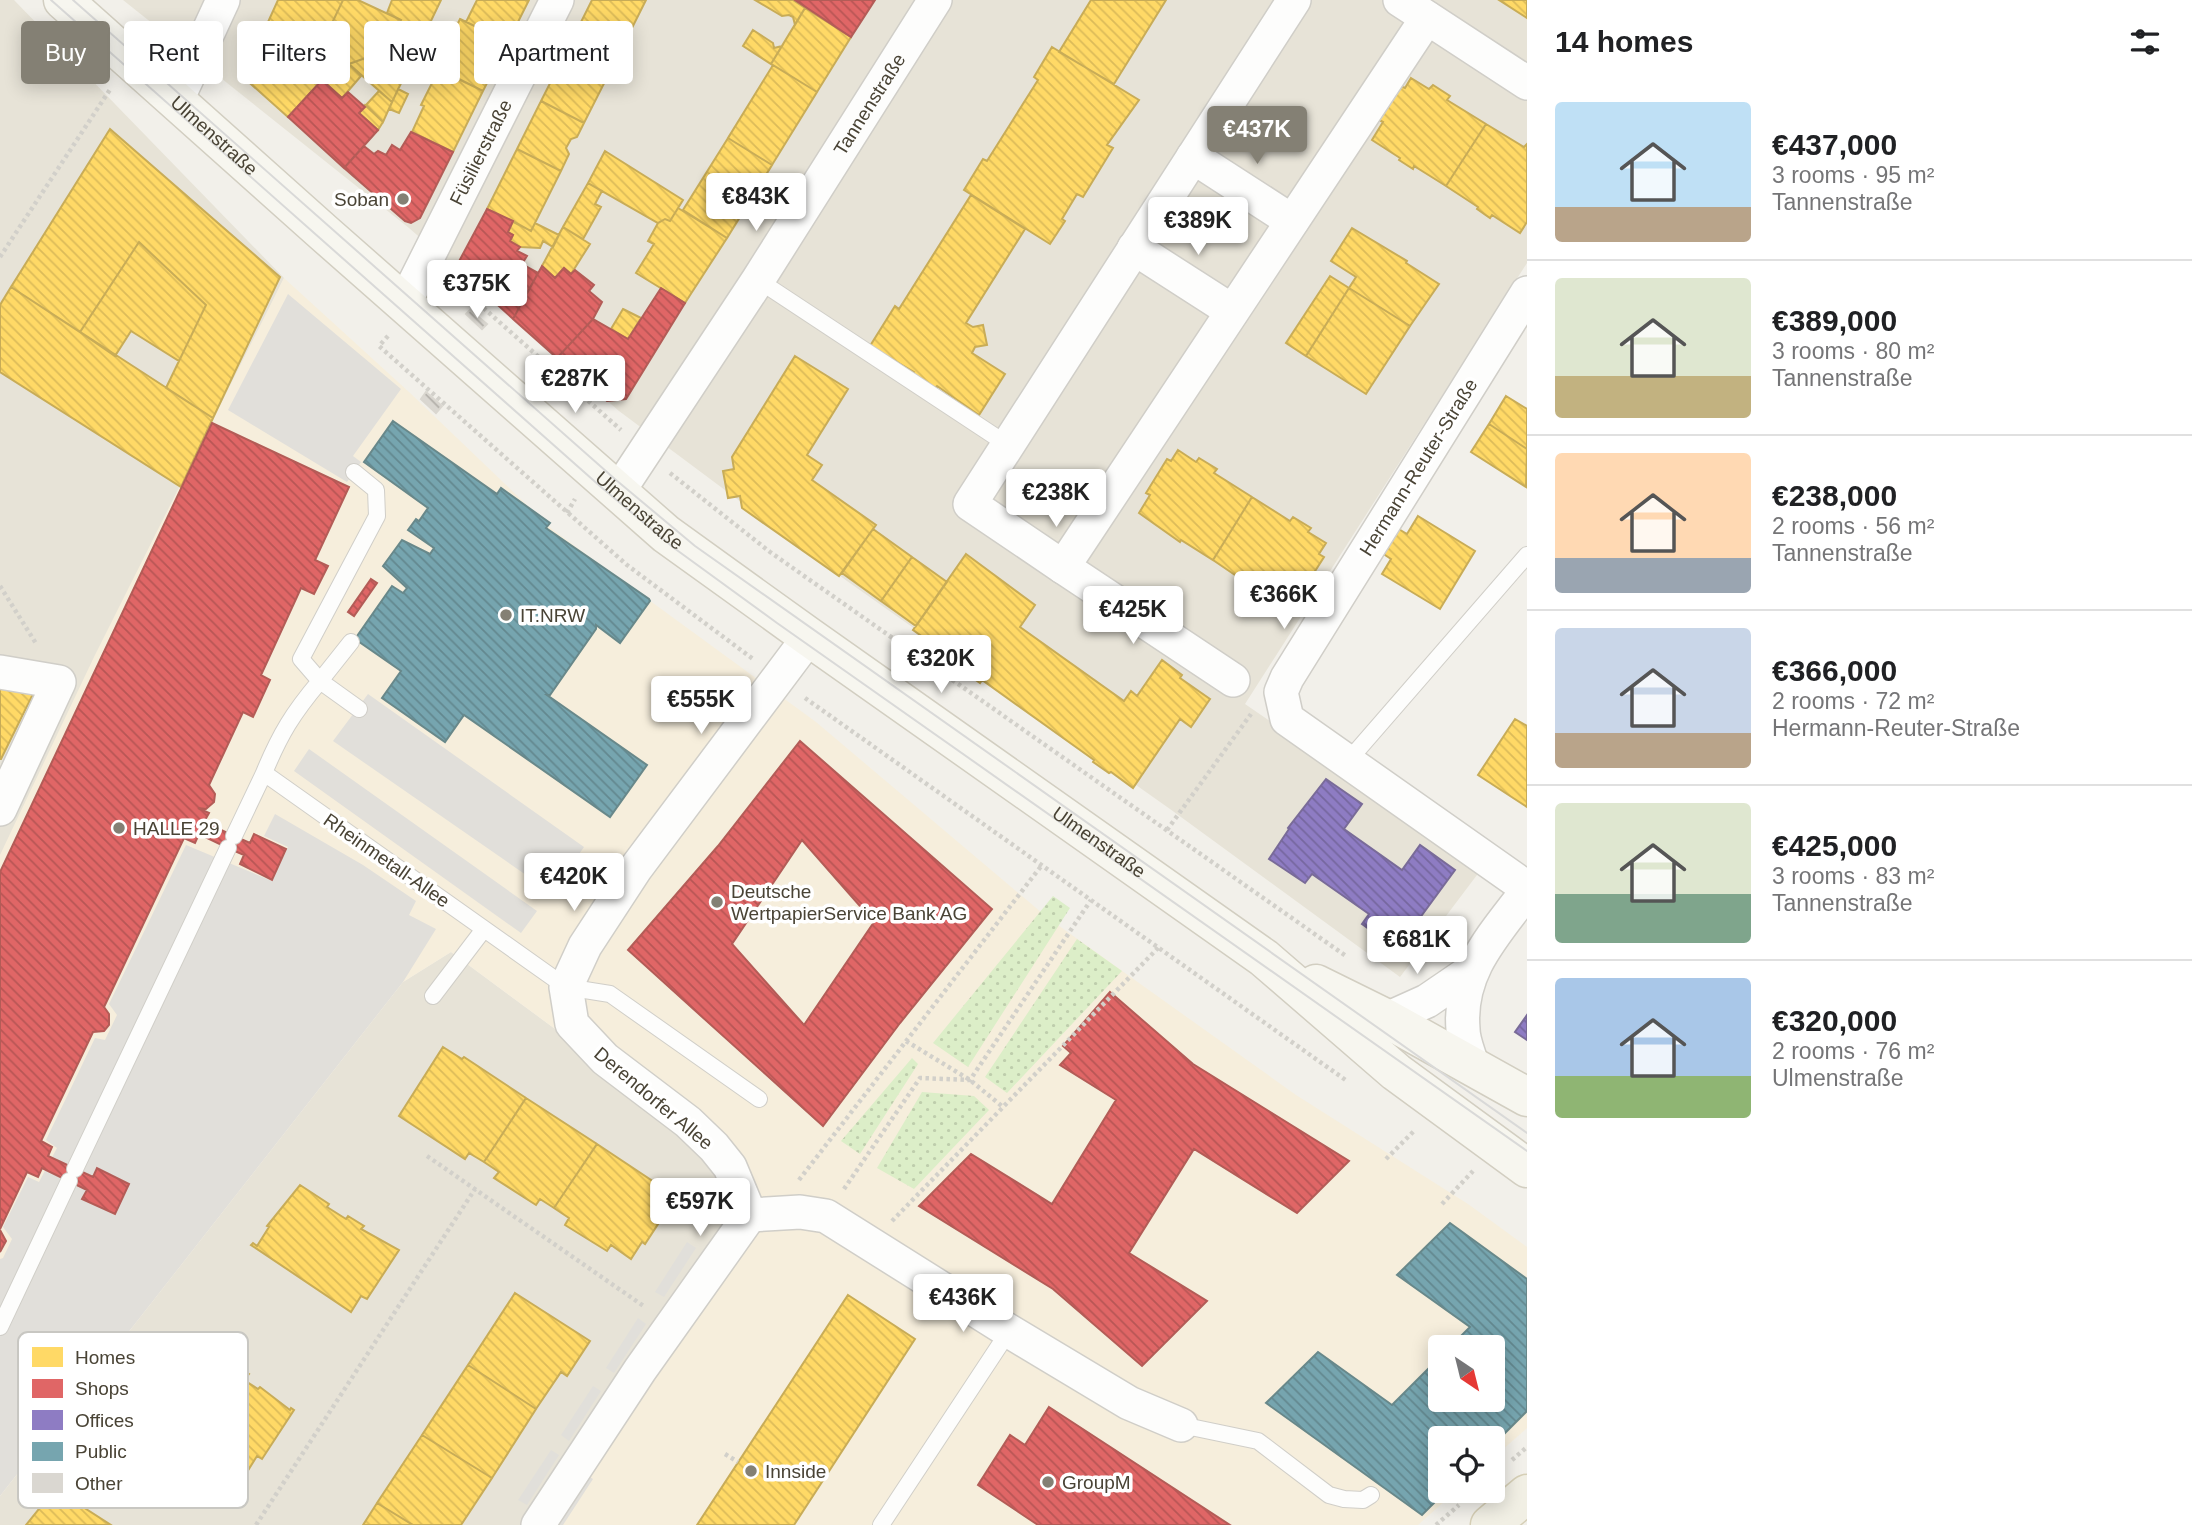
<!DOCTYPE html>
<meta charset="utf-8">
<style>
:root{--surface:#fff;--page:#f2f2f2;--text:#202124;--muted:#757577;--line:#e0e0e0;--accent:#848074}
body{margin:0;font-family:Arial,sans-serif;background:var(--page);color:var(--text);height:100vh;display:flex;flex-direction:column;font-size:26px;white-space:nowrap}
*{box-sizing:border-box;margin:0}
p{font-size:23px;color:var(--muted)}
.icon{flex:none;width:38px;height:38px;fill:none;stroke:currentColor;stroke-width:2;stroke-linecap:round;stroke-linejoin:round}
.map{position:relative;flex:1;overflow:hidden}
.panel{display:flex;flex-direction:column;background:var(--surface);width:665px}
.panel>*{flex:none}
.hud{position:absolute;left:21px;top:21px;width:665px;height:63px;display:flex;gap:14px}
.needle{width:46px;rotate:145deg}
.tools{position:absolute;left:1428px;top:1335px;display:grid;gap:14px}
.tools a{display:grid;place-items:center;width:77px;height:77px;border-radius:7px;background:var(--surface);box-shadow:0 4px 18px #0003;font-size:35px}
.price{position:absolute;translate:-50% -60px;padding:0 16px;border-radius:7px;background:#fff;color:#222;font-size:23px;line-height:46px;filter:drop-shadow(0 2px 4px #0008)}
.price::after{content:'';position:absolute;left:50%;top:42px;width:21px;height:16px;margin-left:-10px;background:inherit;clip-path:polygon(0 0,100% 0,50% 100%)}
.price.selected{background:var(--accent);color:#fff}
ul{padding:0;list-style:none}
li{display:flex;align-items:center;gap:21px;height:175px;padding:0 28px}
li+li{border-top:2px solid var(--line)}
li span{display:grid;place-items:center;flex:none;width:196px;height:140px;border-radius:7px;color:#555}
li>.icon{margin-inline-start:auto}
span .icon{width:84px;height:84px;fill:#fffc;stroke-width:1}
li b{font-size:30px}
h2{display:flex;justify-content:space-between;align-items:center;height:84px;padding:0 28px;font-size:30px}
.tag{padding:0 24px;border-radius:7px;background:var(--surface);box-shadow:0 4px 18px #0003;font-size:24px;line-height:63px}
.tag.selected{background:var(--accent);color:#fff}
main{display:flex;flex:1;min-height:0}
.map>svg:first-child{display:block}
.residential{fill:#e7e3d7}
.commercial{fill:#f6eedc;fill-rule:evenodd}
.grass{fill:url(#grass-dots)}
.parking{fill:#e1dfda}
.homes{fill:url(#homes-back-hatch);stroke:#c8ac57;stroke-width:2}
.shops{fill:url(#shops-back-hatch);stroke:#b35c57;stroke-width:2;fill-rule:evenodd}
.offices{fill:url(#offices-back-hatch);stroke:#796b98;stroke-width:2}
.public{fill:url(#public-back-hatch);stroke:#68888a;stroke-width:2}
.building{fill:url(#building-back-hatch);stroke:#dad7d0;stroke-width:2}
.lines{fill:none;stroke-linecap:round;stroke-linejoin:round}
.lane-casing{stroke:#d0cec8;stroke-width:18}
.street-casing{stroke:#d0cec8;stroke-width:36}
.secondary-casing{stroke:#d2cec1;stroke-width:41}
.primary-casing{stroke:#d6cfb6;stroke-width:41}
.path{stroke:#d2d0ca;stroke-width:4.5;stroke-dasharray:3.5 3.5;stroke-linecap:butt}
.lane{stroke:#fdfdfc;stroke-width:16}
.street{stroke:#fdfdfc;stroke-width:33}
.secondary{stroke:#f7f6ef;stroke-width:38}
.primary{stroke:#f1efe4;stroke-width:38}
.tram{stroke:#d9d9d8;stroke-width:2}
.poi-dot{fill:#848074;stroke:#fff;stroke-width:2.5}
.labels{text-anchor:middle;stroke-width:7;stroke-linejoin:round;paint-order:stroke}
.street-label{font-size:19px;fill:#494335;stroke:#fff}
.poi-label{font-size:19px;fill:#494335;stroke:#fff;text-anchor:start}
.key{fill:#fff;stroke:#c8c7c2;stroke-width:2}
.key-label{font-size:19px;fill:#494335}
</style>
<main>
<div class="map">
<svg width="1527" height="1525" viewBox="0 0 1527 1525">
<defs>
<pattern id="grass-dots" width="8" height="8" patternUnits="userSpaceOnUse" patternTransform="scale(1.75)"><rect width="8" height="8" fill="#dceec8"/><path d="M2 2h.1M6 6h.1" fill="none" stroke="#becdac" stroke-width="1.8" stroke-linecap="round"/></pattern>
<pattern id="homes-back-hatch" width="6" height="6" patternUnits="userSpaceOnUse" patternTransform="scale(1.75)"><rect width="6" height="6" fill="#ffd966"/><path d="M-1 5l2 2M0 0l6 6M5-1l2 2" fill="none" stroke="#dcbb59"/></pattern>
<pattern id="shops-back-hatch" width="6" height="6" patternUnits="userSpaceOnUse" patternTransform="scale(1.75)"><rect width="6" height="6" fill="#e06666"/><path d="M-1 5l2 2M0 0l6 6M5-1l2 2" fill="none" stroke="#b85655"/></pattern>
<pattern id="offices-back-hatch" width="6" height="6" patternUnits="userSpaceOnUse" patternTransform="scale(1.75)"><rect width="6" height="6" fill="#8e7cc3"/><path d="M-1 5l2 2M0 0l6 6M5-1l2 2" fill="none" stroke="#76679f"/></pattern>
<pattern id="public-back-hatch" width="6" height="6" patternUnits="userSpaceOnUse" patternTransform="scale(1.75)"><rect width="6" height="6" fill="#76a5af"/><path d="M-1 5l2 2M0 0l6 6M5-1l2 2" fill="none" stroke="#63888f"/></pattern>
<pattern id="building-back-hatch" width="6" height="6" patternUnits="userSpaceOnUse" patternTransform="scale(1.75)"><rect width="6" height="6" fill="#dad7d1"/><path d="M-1 5l2 2M0 0l6 6M5-1l2 2" fill="none" stroke="#b3b0aa"/></pattern>
</defs>
<rect width="100%" height="100%" fill="#f2f0ea"/>
<!-- residential -->
<path class="residential" d="M0,0H14L284,278L0,867Z
M123,0H1527V263L1245,704L1483,867L1400,977L1170,809L847,581L619,411L409,228Z
M451,952L716,1148L752,1211L537,1525H0V1496L403,982Z"/>
<!-- commercial -->
<path class="commercial" d="M284,278L409,392L553,530L816,722L1048,918L1296,1095L1468,1204L1527,1247V1428L1493,1458V1438H1440V1491H1456L1418,1525H537L752,1210L716,1148L451,952L403,982L0,1496V855L94,657ZM1440,1348H1493V1400H1440Z"/>
<!-- grass -->
<path class="grass" d="M1053,896L1070,908L968,1067L933,1043Z
M1077,939L1122,971L1007,1093L985,1077Z
M912,1058L918,1064L860,1154L841,1141Z
M922,1092L974,1096L989,1110L914,1189L877,1168Z"/>
<!-- parking -->
<path class="parking" d="M288,294L401,389L353,456L361,462L347,482L228,410Z
M368,694L584,847L552,893L333,741Z
M309,749L537,911L521,933L294,771Z
M275,814L363,865L416,901L409,915L436,929L403,982L0,1496V1259L3,1258L12,1239L3,1227L28,1177L39,1182L57,1148L46,1140L95,1038L105,1040L117,1015L109,1004L186,845L272,881L288,847L264,836Z
M687,1242L696,1248L664,1297L655,1292Z
M638,1318L646,1324L614,1373L606,1368Z
M593,1386L601,1391L569,1441L561,1435Z
M551,1450L559,1455L527,1505L518,1500Z
M584,1473L593,1479L563,1525H555Z"/>
<!-- homes -->
<path class="homes" d="M278,0H343L313,63L328,74L288,117L243,77Z
M343,0H358L401,20L385,51L335,69L328,74L313,63Z
M392,0H441L392,102L349,64L385,51L401,20L387,13Z
M477,0H529L508,42L466,22Z
M592,0H646L623,46L580,24Z
M755,0H793L805,8L795,25L793,17L789,15L782,16Z
M1091,0H1166L1114,84L1059,52Z
M1499,0H1527V18Z
M805,8L851,37L817,92L771,64Z
M460,19L508,42L483,91L435,68Z
M580,24L623,46L584,123L541,101Z
M753,30L773,43L774,48L782,46L771,64L743,46Z
M1052,47L1139,100L1107,145L1113,148L1083,197L1077,194L1062,219L1065,221L1050,244L964,190L983,159L987,161L1038,80L1034,77Z
M349,64L361,76L342,98L322,80L335,69Z
M773,65L817,92L772,165L728,138Z
M439,69L483,91L453,152L412,132L424,106L421,105Z
M1411,78L1429,89L1433,85L1450,96L1447,100L1486,124L1446,186L1414,166L1413,169L1399,160L1400,158L1372,140L1383,122L1379,120L1400,86L1405,88Z
M398,89L408,94L399,113L389,109Z
M379,91L392,102L383,122L366,105Z
M541,101L584,123L577,137L571,139L566,148L569,154L561,171L517,149Z
M365,105L383,122L378,130L359,113Z
M1486,124L1524,147L1527,144V222L1520,233L1492,215L1490,218L1477,209L1478,207L1446,186Z
M110,129L280,277L213,418L166,388L206,305L139,242L80,332L11,287Z
M728,138L772,165L727,238L683,210Z
M517,149L561,171L531,231L487,209Z
M605,151L683,200L670,221L665,219L658,223L588,183Z
M588,183L602,191L595,204L601,207L583,239L563,227Z
M971,195L1025,229L966,323L973,327L983,325L987,345L975,347L972,353L1005,374L979,415L937,386L934,389L912,375L914,372L870,346L895,306L899,309Z
M678,208L727,238L685,303L636,273L654,244L648,241L658,223L665,219L670,221Z
M513,221L531,231L535,223L559,235L553,247L543,241L540,248L520,247L510,241L513,235L508,232Z
M563,227L590,244L571,274L564,268L555,278L542,266Z
M1352,228L1407,261L1406,263L1439,284L1410,326L1349,288L1356,277L1331,261Z
M139,242L206,305L179,361L131,331L115,356L80,332Z
M1330,276L1349,288L1306,356L1286,343Z
M11,287L213,418L181,487L0,372V305Z
M1349,288L1410,326L1366,394L1306,356Z
M623,309L641,318L628,339L611,329Z
M795,356L848,389L807,455L822,465L812,480L876,525L839,576L742,508L740,496L728,498L723,471L734,469L732,457Z
M1506,396L1527,409V449L1489,424Z
M1489,424L1527,449L1526,487L1471,452Z
M1178,450L1196,462L1199,458L1217,469L1214,473L1252,497L1213,560L1181,540L1180,542L1139,513L1150,495L1146,493L1167,459L1171,461Z
M1252,497L1290,521L1293,517L1311,528L1308,532L1326,543L1319,554L1324,557L1303,590L1298,588L1287,606L1259,588L1257,590L1213,560Z
M1418,516L1475,551L1440,609L1382,574L1391,559L1382,553L1397,528L1407,534Z
M873,529L912,557L881,601L842,573Z
M966,554L1035,605L1020,627L1124,701L1131,691L1137,696L1162,660L1182,675L1180,678L1210,699L1191,727L1180,719L1133,788L1111,772L1109,773L1093,762L1094,760L982,680L980,683L951,662L954,659L913,630Z
M912,557L947,582L916,626L881,601Z
M0,687L34,692L1,759H0Z
M1515,719L1527,726V807L1478,775Z
M443,1047L462,1059L464,1057L526,1098L484,1162L469,1153L465,1159L399,1116Z
M526,1098L597,1144L554,1208L540,1199L536,1205L494,1178L499,1172L484,1162Z
M597,1144L657,1184L655,1186L675,1198L645,1244L642,1242L631,1259L611,1245L607,1251L565,1225L569,1218L554,1208Z
M300,1185L329,1204L327,1207L346,1219L348,1216L364,1226L361,1229L399,1250L367,1299L361,1296L351,1312L251,1245L253,1243L257,1246L269,1227L267,1226Z
M515,1293L590,1341L567,1376L561,1372L536,1409L468,1365Z
M848,1295L915,1339L794,1525H697Z
M179,1334L220,1364L224,1357L249,1374L244,1380L258,1389L260,1387L290,1410L291,1408L294,1410L262,1459L257,1456L247,1472L131,1395L132,1392L136,1395L148,1377L146,1376Z
M468,1365L536,1409L492,1478L422,1435Z
M422,1435L492,1478L461,1525H413L377,1503Z
M55,1489L111,1525H26Z
M377,1503L413,1525H363Z"/>
<!-- shops -->
<path class="shops" d="M795,0H875L851,37Z
M322,80L342,98L348,92L365,107L359,113L378,130L344,168L288,117Z
M411,132L453,152L420,218L411,223L405,221L344,168L364,146L374,154L378,151L386,155L392,145L400,150Z
M487,209L513,221L508,232L513,235L510,241L520,247L517,251L527,256L522,264L538,273L513,319L456,267Z
M542,266L555,278L564,268L571,274L575,270L594,285L589,291L602,302L593,319L557,358L513,319Z
M661,288L685,303L626,399L607,401L557,358L593,319L628,339Z
M212,423L349,487L315,560L328,566L314,594L301,588L261,675L270,680L253,717L243,712L209,785L215,794L214,802L206,809L198,808L209,813L204,822L234,836L250,843L254,834L286,849L272,880L240,864L244,855L228,848L199,834L195,843L184,838L104,1007L109,1014V1025L104,1031L93,1032L41,1141L52,1147L48,1156L93,1177L97,1168L129,1184L115,1214L82,1199L87,1190L42,1168L38,1177L27,1172L0,1229V872Z
M371,579L377,583L354,616L348,612Z
M800,741L992,909L900,1023L823,1126L628,950L718,846ZM802,840L874,922L804,1025L732,944Z
M1110,992L1193,1064L1349,1161L1297,1213L1194,1149L1129,1253L1207,1301L1142,1366L1053,1289L919,1206L971,1154L1052,1204L1116,1100L1060,1065L1071,1053L1063,1046Z
M0,1230L6,1241L0,1252Z
M1049,1407L1230,1525H1038L978,1485L1010,1435L1025,1445Z"/>
<!-- offices -->
<path class="offices" d="M1326,779L1362,804L1344,829L1402,870L1420,845L1455,870L1397,949L1362,924L1369,914L1312,874L1305,883L1269,859L1289,829L1288,828Z
M1527,1015V1040L1515,1032Z"/>
<!-- public -->
<path class="public" d="M393,421L497,494L501,488L550,523L546,528L649,599L650,601L620,643L596,625V629L550,695H547L647,765L610,817L464,715L445,742L382,698L401,671L355,639L392,586L403,593L407,588L383,566L402,540L430,554L434,548L408,530L416,519L419,521L428,508L364,462Z
M1450,1223L1527,1279V1411L1493,1445V1438H1440V1491H1446L1422,1515L1266,1403L1318,1352L1392,1405L1440,1357V1400H1493V1348H1449L1470,1327L1397,1275Z"/>
<!-- building -->
<path class="building" d="M470,310L487,324L482,329L466,314Z
M426,392L442,406L436,413L421,399Z"/>
<g class="lines">
<defs>
<path id="lane" d="M758,280L1008,445
M351,642L320,681L301,659L377,516L376,490L354,472
M1348,761L1527,555
M264,773C280,734 293,713 320,681L359,709
M234,836L264,773L566,987L610,994L759,1099
M433,996L484,929
M75,1169L228,848
M0,1327L69,1181
M1181,1425L1258,1441L1329,1495L1344,1499L1363,1500L1371,1495
M881,1525L1009,1331"/>
<g id="street">
<path d="M1294,0L970,504L1063,567L1427,18"/>
<path d="M1400,0L1527,83"/>
<path d="M176,102L223,0"/>
<path d="M1193,157L1292,221"/>
<path d="M1134,248L1232,311"/>
<path d="M1527,293L1287,678L1281,692L1287,719L1527,888"/>
<path id="s1" d="M404,304L557,0"/>
<path id="s2" d="M618,492L758,280L935,0"/>
<path d="M1063,567L1233,680"/>
<path d="M0,672L59,682L0,809"/>
<path d="M1387,1019L1427,1001L1471,971"/>
<path d="M1472,1065C1469,1053 1463,1041 1463,1029C1458,971 1495,934 1527,891"/>
<path d="M750,1215L800,1212L826,1216L1009,1331L1129,1403L1181,1425"/>
<path d="M538,1525L640,1370L750,1215L730,1167L714,1147L688,1122L605,1059L572,1024L566,987L585,946L636,868L809,637"/>
</g>
<g id="secondary">
<path id="s3" d="M63,0L324,233L666,534L809,637L1264,958L1396,1072L1527,1168"/>
<path d="M1316,984L1387,1019L1527,1097"/>
</g>
<path id="primary" d="M1490,1525L1527,1494"/>
</defs>
<!-- lane casing -->
<use href="#lane" class="lane-casing"/>
<!-- street casing -->
<use href="#street" class="street-casing"/>
<!-- secondary casing -->
<use href="#secondary" class="secondary-casing"/>
<!-- primary casing -->
<use href="#primary" class="primary-casing"/>
<!-- path -->
<path class="path" d="M0,257L111,88
M452,280L621,430
M388,336L379,346L627,565L753,659
M670,473L770,552L1346,956
M567,513L575,499
M0,586L37,645
M805,698L1347,1081
M1167,830L1251,714
M906,1041L970,1080L1003,1107
M427,1156L645,1307
M1386,1159L1415,1130
M799,1180L1042,865
M844,1189L920,1078L970,1080L1091,900
M1442,1204L1473,1171
M892,1221L1159,947
M725,1454L738,1462
M1512,1460L1527,1447
M256,1525L475,1189
M1436,1525L1459,1505"/>
<!-- lane -->
<use href="#lane" class="lane"/>
<!-- street -->
<use href="#street" class="street"/>
<!-- secondary -->
<use href="#secondary" class="secondary"/>
<!-- primary -->
<use href="#primary" class="primary"/>
<!-- tram -->
<path class="tram" d="M51,0L601,487L674,548L777,623L1527,1151
M73,0L616,480L695,546L1527,1133"/>
</g>
<!-- markers -->
<g class="poi-dot">
<circle cx="403" cy="199" r="7"/>
<circle cx="506" cy="615" r="7"/>
<circle cx="119" cy="828" r="7"/>
<circle cx="717" cy="902" r="7"/>
<circle cx="751" cy="1471" r="7"/>
<circle cx="1048" cy="1482" r="7"/>
</g>
<g class="labels">
<!-- street labels -->
<g class="street-label">
<text dy="7" stroke="none"><textPath href="#s2" startOffset="462">Tannenstraße</textPath></text>
<text dy="7" stroke="none"><textPath href="#s3" startOffset="203">Ulmenstraße</textPath></text>
<text dy="7" stroke="none"><textPath href="#s1" startOffset="170">Füsilierstraße</textPath></text>
<text transform="translate(1418 467) rotate(-58)" y="7">Hermann-Reuter-Straße</text>
<text dy="7" stroke="none"><textPath href="#s3" startOffset="770">Ulmenstraße</textPath></text>
<text dy="7" stroke="none"><textPath href="#s3" startOffset="1337">Ulmenstraße</textPath></text>
<text transform="translate(387 860) rotate(35)" y="7">Rheinmetall-Allee</text>
<text transform="translate(654 1098) rotate(40)" y="7">Derendorfer Allee</text>
</g>
<!-- poi labels -->
<g class="poi-label">
<text x="389" y="206" text-anchor="end">Soban</text>
<text x="520" y="622">IT.NRW</text>
<text x="133" y="835">HALLE 29</text>
<text x="731" y="898">Deutsche<tspan x="731" dy="22">WertpapierService Bank AG</tspan></text>
<text x="765" y="1478">Innside</text>
<text x="1062" y="1489">GroupM</text>
</g>
</g>
<!-- legend -->
<rect x="18" y="1332" width="230" height="176" rx="10" class="key"/>
<rect x="32" y="1347" width="31" height="20" fill="#ffd966"/>
<rect x="32" y="1379" width="31" height="19" fill="#e06666"/>
<rect x="32" y="1410" width="31" height="20" fill="#8e7cc3"/>
<rect x="32" y="1442" width="31" height="19" fill="#76a5af"/>
<rect x="32" y="1473" width="31" height="20" fill="#dad7d1"/>
<g class="key-label">
<text x="75" y="1364">Homes</text>
<text x="75" y="1395">Shops</text>
<text x="75" y="1427">Offices</text>
<text x="75" y="1458">Public</text>
<text x="75" y="1490">Other</text>
</g>
</svg>
<div class="tools">
<a><svg class="needle" viewBox="-14 -14 28 28"><path d="M0-13l5 13h-10z" fill="#e53935"/><path d="M0 13l5-13h-10z" fill="#757577"/></svg></a>
<a><svg class="icon" aria-label="locate" viewBox="0 0 24 24"><circle cx="12" cy="12" r="6"/><path d="M12 2v4M12 18v4M2 12h4M18 12h4"/></svg></a>
</div>
<b class="price selected" style="left:1257px;top:166px">€437K</b>
<b class="price" style="left:756px;top:233px">€843K</b>
<b class="price" style="left:1198px;top:257px">€389K</b>
<b class="price" style="left:477px;top:320px">€375K</b>
<b class="price" style="left:575px;top:415px">€287K</b>
<b class="price" style="left:1056px;top:529px">€238K</b>
<b class="price" style="left:1284px;top:631px">€366K</b>
<b class="price" style="left:1133px;top:646px">€425K</b>
<b class="price" style="left:941px;top:695px">€320K</b>
<b class="price" style="left:701px;top:736px">€555K</b>
<b class="price" style="left:574px;top:913px">€420K</b>
<b class="price" style="left:1417px;top:976px">€681K</b>
<b class="price" style="left:700px;top:1238px">€597K</b>
<b class="price" style="left:963px;top:1334px">€436K</b>
<div class="hud">
<a class="tag selected">Buy</a>
<a class="tag">Rent</a>
<a class="tag">Filters</a>
<a class="tag">New</a>
<a class="tag">Apartment</a>
</div>
</div>
<section class="panel">
<h2>14 homes<svg class="icon" aria-label="filters" viewBox="0 0 24 24"><path d="M4 7h16M4 17h16"/><circle cx="9" cy="7" r="2"/><circle cx="15" cy="17" r="2"/></svg></h2>
<ul>
<li><span style="background:linear-gradient(#bfe0f5 75%,#b9a48a 0)"><svg class="icon" aria-label="home" viewBox="0 0 24 24"><path d="M3 11l9-7 9 7M6 9v11h12V9"/></svg></span><div><b>€437,000</b><p>3 rooms · 95 m²</p><p>Tannenstraße</p></div></li>
<li><span style="background:linear-gradient(#dfe7d0 70%,#c2b280 0)"><svg class="icon" aria-label="home" viewBox="0 0 24 24"><path d="M3 11l9-7 9 7M6 9v11h12V9"/></svg></span><div><b>€389,000</b><p>3 rooms · 80 m²</p><p>Tannenstraße</p></div></li>
<li><span style="background:linear-gradient(#ffd9b3 75%,#9aa5b1 0)"><svg class="icon" aria-label="home" viewBox="0 0 24 24"><path d="M3 11l9-7 9 7M6 9v11h12V9"/></svg></span><div><b>€238,000</b><p>2 rooms · 56 m²</p><p>Tannenstraße</p></div></li>
<li><span style="background:linear-gradient(#c9d6e8 75%,#b9a48a 0)"><svg class="icon" aria-label="home" viewBox="0 0 24 24"><path d="M3 11l9-7 9 7M6 9v11h12V9"/></svg></span><div><b>€366,000</b><p>2 rooms · 72 m²</p><p>Hermann-Reuter-Straße</p></div></li>
<li><span style="background:linear-gradient(#dfe7d0 65%,#7fa58c 0)"><svg class="icon" aria-label="home" viewBox="0 0 24 24"><path d="M3 11l9-7 9 7M6 9v11h12V9"/></svg></span><div><b>€425,000</b><p>3 rooms · 83 m²</p><p>Tannenstraße</p></div></li>
<li><span style="background:linear-gradient(#a9c7e8 70%,#8fb573 0)"><svg class="icon" aria-label="home" viewBox="0 0 24 24"><path d="M3 11l9-7 9 7M6 9v11h12V9"/></svg></span><div><b>€320,000</b><p>2 rooms · 76 m²</p><p>Ulmenstraße</p></div></li>
</ul>
</section>
</main>
